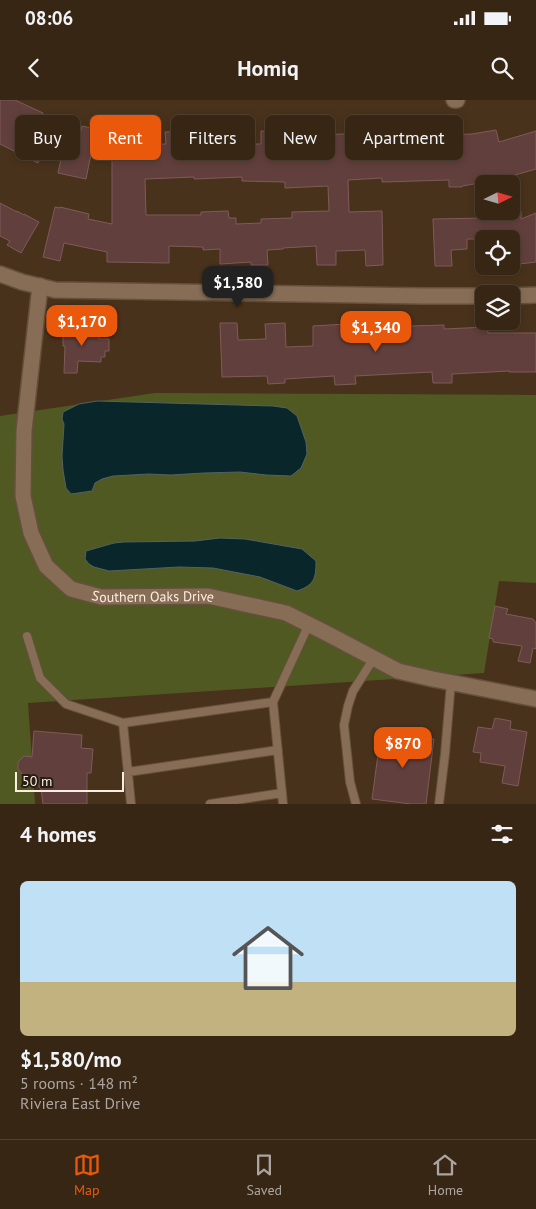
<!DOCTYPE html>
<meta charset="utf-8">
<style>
:root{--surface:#372614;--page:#423222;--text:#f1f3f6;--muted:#aaa5a0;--line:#514334;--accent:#ea580c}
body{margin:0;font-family:"PT Sans",sans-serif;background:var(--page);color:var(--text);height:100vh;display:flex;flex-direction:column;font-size:19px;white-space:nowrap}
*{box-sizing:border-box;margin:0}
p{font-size:16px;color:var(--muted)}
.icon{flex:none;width:28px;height:28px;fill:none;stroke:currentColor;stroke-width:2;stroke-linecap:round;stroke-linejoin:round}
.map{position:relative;height:704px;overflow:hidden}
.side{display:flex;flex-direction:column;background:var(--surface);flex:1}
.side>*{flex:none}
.banner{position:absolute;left:15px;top:15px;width:506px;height:45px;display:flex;gap:10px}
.needle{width:32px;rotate:85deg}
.buttons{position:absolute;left:475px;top:75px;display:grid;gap:10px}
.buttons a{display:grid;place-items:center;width:45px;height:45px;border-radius:8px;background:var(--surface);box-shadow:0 2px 8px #0003,0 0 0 1px var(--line);font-size:25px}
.scale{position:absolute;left:15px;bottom:12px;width:109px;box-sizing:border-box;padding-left:5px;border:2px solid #fbeddf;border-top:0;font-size:14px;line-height:18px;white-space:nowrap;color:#fbeddf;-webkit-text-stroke:4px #271d13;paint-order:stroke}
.price{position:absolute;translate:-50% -42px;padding:0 11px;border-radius:10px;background:var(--accent);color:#fff;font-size:16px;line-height:32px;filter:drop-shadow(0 1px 2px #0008)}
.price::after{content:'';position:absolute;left:50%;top:30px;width:15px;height:11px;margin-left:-8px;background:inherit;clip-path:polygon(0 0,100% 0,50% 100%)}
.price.selected{background:#222;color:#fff}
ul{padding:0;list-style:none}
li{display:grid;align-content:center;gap:10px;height:265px;padding:0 20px}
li+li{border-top:1px solid var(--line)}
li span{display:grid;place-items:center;height:155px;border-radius:8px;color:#555}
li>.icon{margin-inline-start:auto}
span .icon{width:90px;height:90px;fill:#fffc;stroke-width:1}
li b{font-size:21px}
h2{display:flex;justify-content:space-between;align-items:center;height:60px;padding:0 20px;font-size:21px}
.pill{padding:0 18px;border-radius:8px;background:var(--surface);box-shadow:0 2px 8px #0003,0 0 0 1px var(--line);font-size:18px;line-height:45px}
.pill.selected{background:var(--accent);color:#fff}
.status{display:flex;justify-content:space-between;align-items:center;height:35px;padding:0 25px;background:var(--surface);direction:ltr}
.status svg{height:14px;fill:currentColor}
header{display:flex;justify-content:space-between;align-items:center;height:65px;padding:0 20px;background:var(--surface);font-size:22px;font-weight:600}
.dock{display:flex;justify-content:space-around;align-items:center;height:70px;border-top:1px solid var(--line);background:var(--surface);font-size:14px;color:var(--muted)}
.dock a{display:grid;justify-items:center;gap:2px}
.dock .selected{color:var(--accent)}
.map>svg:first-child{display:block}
.green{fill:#515923}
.water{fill:#09272a;stroke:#526260}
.building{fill:#613f3c;stroke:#7f5b58;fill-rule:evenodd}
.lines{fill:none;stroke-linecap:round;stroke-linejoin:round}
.lane-casing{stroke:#64503c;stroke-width:10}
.street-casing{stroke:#64503c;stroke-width:18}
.lane{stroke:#876d55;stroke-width:8}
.street{stroke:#876d55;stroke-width:15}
.labels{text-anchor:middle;stroke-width:5;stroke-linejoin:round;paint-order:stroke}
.street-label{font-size:14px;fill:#fbeddf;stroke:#271d13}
</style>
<div class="status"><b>08:06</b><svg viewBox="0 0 49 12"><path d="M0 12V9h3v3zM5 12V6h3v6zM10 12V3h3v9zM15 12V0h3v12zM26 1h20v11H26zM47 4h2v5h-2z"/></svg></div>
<header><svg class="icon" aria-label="back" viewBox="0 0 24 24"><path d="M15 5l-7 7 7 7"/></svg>Homiq<svg class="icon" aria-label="search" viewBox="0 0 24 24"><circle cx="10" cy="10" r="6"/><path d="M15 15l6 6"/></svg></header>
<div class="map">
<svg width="536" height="704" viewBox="0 0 536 704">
<rect width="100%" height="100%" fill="#49321b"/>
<!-- green -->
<path class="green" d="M155,293L536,295V483L499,481L484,573L28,603L35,704H0V316Z"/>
<!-- water -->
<path class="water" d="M97,301L273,306L287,308L297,316L306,342L307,354L301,368L291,376L266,375L240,372L204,373L171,375L149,374L113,376L102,379L95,383L92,391L71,394L66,388L63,370L62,356L64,324L62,319L63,312L79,304Z
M220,438L245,439L302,449L316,461C316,479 314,485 297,491L260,477L213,468L179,467L109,471L94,467L89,464L85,459L86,451L114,443L124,442L195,441Z"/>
<!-- building -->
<path class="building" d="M0,0H15L43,13L39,22L54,30L38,63L0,44Z
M82,26L96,29L86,79L58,73L66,35L79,38Z
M208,30V43H226V44H261V31L277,32V52L305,51L304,33L319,32V35L368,33L369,50H398V34H416V54L446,53V35L472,34L496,30L499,42L536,31V69L515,75V77L462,86V87H449V80L382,82V78L348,80L349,112L382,111L383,165L366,166L365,150L336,151V165H317L316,146L283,148V149L267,150L268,165H251V162L220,164V149L203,150V147L169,146V163L107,162V152L64,143L60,161L43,157L55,107L60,108V107L89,114L88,119L112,124V45L119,46V31L135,32V45L166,44L165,32ZM194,77V79L242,77V81L285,82V88L328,86L329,111L292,112V118L261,119V123L236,124V118H229L228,111L201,112V115H146L145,79Z
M0,103L17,112V111L24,115V114L39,122L21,153L7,145L10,141L0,136Z
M521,111V119L536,113V162L511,165V139H467V149L451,150L452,166H435L433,119L485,118L484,116Z
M220,223H237L238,240L266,239L265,224L285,223L286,247L313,246V226L347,224V225L378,223L379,238L410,236V226L444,225V229L487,227L488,233H536V272H509V271L452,274V283H433L432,272L355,276L356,284L335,285L334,276L285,279V283L268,284L267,276L222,277Z
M63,225L81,226V229H88V233H100L99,239H109V251H105V257H101V262L78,261L77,273H64L65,246H63Z
M495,506L508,509L506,514L533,519L536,523V549L533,548L530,563L518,561L522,546L493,542V539L489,538Z
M495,618L511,621L510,629L527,632L518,686L502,683L505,666L480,662L481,653L473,652L478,627L492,629Z
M34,631L82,635L81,648L93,649L91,673H87V704H43L41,689L29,675H23L18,669V662L24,656L32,657Z
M381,632L434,639L426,704H411L372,699Z"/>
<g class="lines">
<defs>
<path id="lane" d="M27,536L40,578L66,604L123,623L131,704
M123,623L273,602
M128,672L278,650
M210,704L282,693
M283,704L273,602L309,524
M356,704L350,682L344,625L348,606L353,591L374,558
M439,704L445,654L451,582"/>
<g id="street">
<path d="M454,0H457"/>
<path d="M0,174L22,182L55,190L422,196H484"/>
<path id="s1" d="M40,186L24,331L23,396L31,433L46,466L71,489L101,497L208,496L286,513L326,533L398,571L433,579L536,599"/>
<path d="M511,196L536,195"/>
</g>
</defs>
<!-- lane casing -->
<use href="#lane" class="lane-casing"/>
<!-- street casing -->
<use href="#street" class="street-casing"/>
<!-- lane -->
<use href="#lane" class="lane"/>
<!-- street -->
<use href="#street" class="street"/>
</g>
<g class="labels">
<!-- street labels -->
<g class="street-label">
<text dy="5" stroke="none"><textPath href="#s1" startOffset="402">Southern Oaks Drive</textPath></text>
</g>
</g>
</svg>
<div class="buttons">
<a><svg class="needle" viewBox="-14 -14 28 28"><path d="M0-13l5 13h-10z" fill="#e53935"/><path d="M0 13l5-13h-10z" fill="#aaa5a0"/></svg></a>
<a><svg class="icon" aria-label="locate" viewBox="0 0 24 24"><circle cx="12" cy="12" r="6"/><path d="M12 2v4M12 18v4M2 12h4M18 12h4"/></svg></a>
<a><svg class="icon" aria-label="layers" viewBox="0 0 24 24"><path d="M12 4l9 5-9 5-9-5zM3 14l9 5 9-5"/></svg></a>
</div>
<div class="scale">50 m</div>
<b class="price selected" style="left:238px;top:208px">$1,580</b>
<b class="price" style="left:82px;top:247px">$1,170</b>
<b class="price" style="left:376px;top:253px">$1,340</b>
<b class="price" style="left:403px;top:669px">$870</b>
<div class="banner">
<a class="pill">Buy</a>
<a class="pill selected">Rent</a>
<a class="pill">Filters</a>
<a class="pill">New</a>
<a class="pill">Apartment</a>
</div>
</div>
<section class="side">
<h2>4 homes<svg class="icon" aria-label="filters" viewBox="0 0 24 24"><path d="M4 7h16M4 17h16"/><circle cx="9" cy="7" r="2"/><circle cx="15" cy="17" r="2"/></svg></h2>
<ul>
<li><span style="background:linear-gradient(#bfe0f5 65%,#c2b280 0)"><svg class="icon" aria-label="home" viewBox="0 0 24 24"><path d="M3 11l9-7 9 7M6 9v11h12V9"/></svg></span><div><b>$1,580/mo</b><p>5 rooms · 148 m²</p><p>Riviera East Drive</p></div></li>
</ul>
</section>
<nav class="dock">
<a class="selected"><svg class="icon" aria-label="map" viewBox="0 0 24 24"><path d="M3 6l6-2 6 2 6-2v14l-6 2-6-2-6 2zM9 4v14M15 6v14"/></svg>Map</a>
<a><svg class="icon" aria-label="saved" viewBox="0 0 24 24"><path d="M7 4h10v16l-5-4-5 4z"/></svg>Saved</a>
<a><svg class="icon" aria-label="home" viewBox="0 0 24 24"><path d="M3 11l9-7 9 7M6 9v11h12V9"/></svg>Home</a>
</nav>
